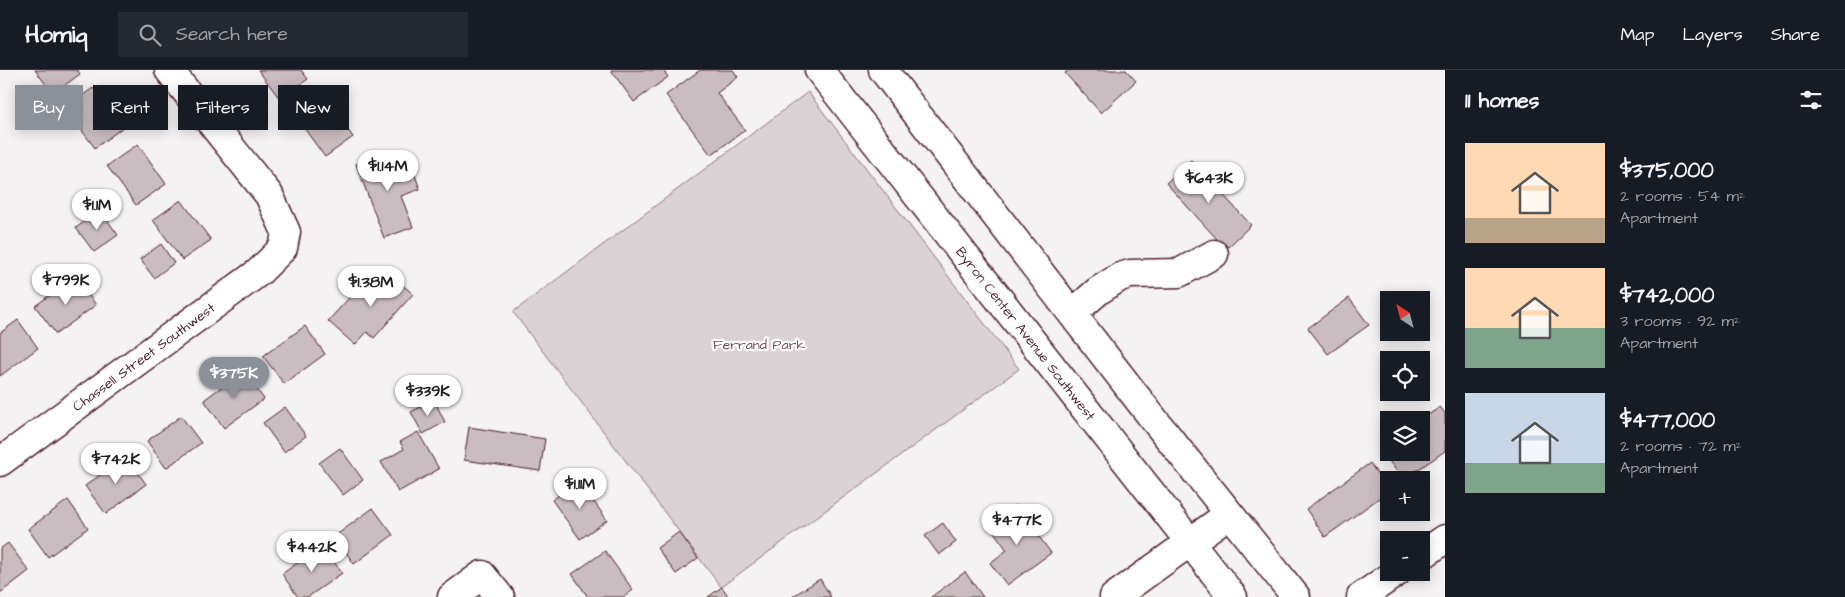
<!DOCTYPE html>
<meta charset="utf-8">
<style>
:root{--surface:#171b24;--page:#242831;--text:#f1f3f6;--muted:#9ea1a6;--line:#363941;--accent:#8c9099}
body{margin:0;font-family:"Architects Daughter",sans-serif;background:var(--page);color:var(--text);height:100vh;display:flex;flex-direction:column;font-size:19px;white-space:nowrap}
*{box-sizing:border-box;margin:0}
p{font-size:16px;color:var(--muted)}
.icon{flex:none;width:28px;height:28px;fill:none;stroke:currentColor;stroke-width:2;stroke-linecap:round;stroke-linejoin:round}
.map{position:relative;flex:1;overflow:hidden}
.side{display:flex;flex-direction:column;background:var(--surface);width:400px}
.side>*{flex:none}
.banner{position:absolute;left:15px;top:15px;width:475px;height:45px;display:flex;gap:10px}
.needle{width:32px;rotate:324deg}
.controls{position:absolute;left:1380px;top:221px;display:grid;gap:10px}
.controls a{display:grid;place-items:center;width:50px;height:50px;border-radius:0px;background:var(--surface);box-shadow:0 2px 12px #0003;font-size:25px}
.price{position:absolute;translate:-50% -42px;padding:0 11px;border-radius:18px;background:#fff;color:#222;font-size:16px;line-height:32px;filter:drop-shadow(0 1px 2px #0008)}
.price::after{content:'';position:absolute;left:50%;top:30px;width:15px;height:11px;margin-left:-8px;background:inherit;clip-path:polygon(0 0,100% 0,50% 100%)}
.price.active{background:var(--accent);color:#fff}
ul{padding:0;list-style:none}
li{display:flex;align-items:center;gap:15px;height:125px;padding:0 20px}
li span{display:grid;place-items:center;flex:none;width:140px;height:100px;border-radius:0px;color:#555}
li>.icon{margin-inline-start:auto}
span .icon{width:60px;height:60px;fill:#fffc;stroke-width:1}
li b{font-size:21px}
h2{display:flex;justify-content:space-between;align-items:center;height:60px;padding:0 20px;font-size:21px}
.chip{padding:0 18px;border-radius:0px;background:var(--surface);box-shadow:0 2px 12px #0003;font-size:18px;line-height:45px}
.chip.active{background:var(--accent);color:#fff}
header{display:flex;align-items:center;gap:30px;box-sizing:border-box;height:70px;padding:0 25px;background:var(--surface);border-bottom:1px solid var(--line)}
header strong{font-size:24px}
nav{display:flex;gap:28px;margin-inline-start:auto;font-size:18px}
.search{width:350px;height:45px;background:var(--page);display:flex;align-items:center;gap:12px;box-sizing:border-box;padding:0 18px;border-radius:0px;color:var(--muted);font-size:19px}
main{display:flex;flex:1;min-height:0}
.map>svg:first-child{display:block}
.green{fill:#dbd2d5;stroke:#927880}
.building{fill:#cabdc1;stroke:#4a1f2b}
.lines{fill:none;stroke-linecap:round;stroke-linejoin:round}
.minor-casing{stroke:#4a1f2b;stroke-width:31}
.major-casing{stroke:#4a1f2b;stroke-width:31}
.minor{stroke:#fff;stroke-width:28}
.major{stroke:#fff;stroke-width:28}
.labels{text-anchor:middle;stroke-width:4.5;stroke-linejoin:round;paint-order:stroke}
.street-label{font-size:14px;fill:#4a1f2b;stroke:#fff}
.park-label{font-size:14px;fill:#6e4c56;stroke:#fff}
</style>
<header>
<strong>Homiq</strong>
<div class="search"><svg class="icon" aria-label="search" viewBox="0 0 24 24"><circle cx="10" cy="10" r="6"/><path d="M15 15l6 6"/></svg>Search here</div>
<nav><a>Map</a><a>Layers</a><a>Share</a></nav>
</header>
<main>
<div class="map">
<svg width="1445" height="527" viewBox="0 0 1445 527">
<rect width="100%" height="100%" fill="#f4f2f2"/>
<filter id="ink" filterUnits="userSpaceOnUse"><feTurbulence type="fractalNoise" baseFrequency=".02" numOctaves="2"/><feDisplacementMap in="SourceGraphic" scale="10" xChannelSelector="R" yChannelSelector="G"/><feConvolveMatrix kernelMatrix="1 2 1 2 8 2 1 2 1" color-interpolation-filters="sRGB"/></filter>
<g filter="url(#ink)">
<!-- green -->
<path class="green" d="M808,22L1019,299L721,517L513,242Z"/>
<!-- building -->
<path class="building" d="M35,0H77L80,4L53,24Z
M258,0H301L308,9L280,29Z
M611,0H663L668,7L634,32Z
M700,0H733L738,7L717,23L745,60L711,85L666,25Z
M1069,0H1126L1136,11L1101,43L1065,3Z
M93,18L122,58L95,78L65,38Z
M324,27L353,67L325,87L296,47Z
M138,74L166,114L136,135L107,96Z
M387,82L394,101L411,94L420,119L401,126L413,157L384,168L356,94Z
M1191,90L1251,155L1226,179L1166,113Z
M181,130L211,170L182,190L153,150Z
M100,140L118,165L94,182L76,158Z
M161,174L174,193L154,208L140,189Z
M383,198L413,224L374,268L367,262L355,275L328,251L359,217L362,221Z
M75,207L96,235L56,264L35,236Z
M1349,228L1369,255L1328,284L1308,258Z
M18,250L38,278L0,306V263Z
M305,256L325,284L284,314L263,286Z
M243,301L264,329L224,358L204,330Z
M434,330L445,352L423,364L411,342Z
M285,337L306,366L284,382L263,353Z
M1440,337L1445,343V381L1403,410L1381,380L1389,374V382H1421V350Z
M181,346L201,373L166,398L147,371Z
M469,357L545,369L540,401L464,390Z
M418,362L439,399L398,422L381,392L404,379L400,372Z
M340,378L363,410L343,425L319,393Z
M126,386L146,414L106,444L85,416Z
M1370,393L1389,421L1325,467L1306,439Z
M579,411L607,450L580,469L552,430Z
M68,430L88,458L48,487L28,459Z
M1016,435L1051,483L1007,515L990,493L1007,480L989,455Z
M373,438L393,465L354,494L335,466Z
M943,453L956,472L939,485L925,466Z
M679,462L698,488L676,504L657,478Z
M8,473L29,501L0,523V479Z
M322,475L342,503L308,527H298L282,504Z
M605,481L633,520L624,527H588L572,504Z
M965,502L983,527H931Z
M820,509L831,527H794L793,526Z
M722,517L729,527H708Z"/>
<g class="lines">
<defs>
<g id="minor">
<path d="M1073,243L1098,221L1120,207L1130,204L1179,203L1214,184"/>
<path id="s1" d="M0,392L259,202L283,178L286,162L269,125L169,0"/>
<path d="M1421,486L1445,469"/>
<path d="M452,527L482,505L500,527"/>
<path d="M1114,527L1229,444"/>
<path d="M1361,527L1397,502"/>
</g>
<g id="major">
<path id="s2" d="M819,0L1233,527"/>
<path d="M883,0L1152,347L1296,527"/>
</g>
</defs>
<!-- minor casing -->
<use href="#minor" class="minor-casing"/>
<!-- major casing -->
<use href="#major" class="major-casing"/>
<!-- minor -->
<use href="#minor" class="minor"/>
<!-- major -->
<use href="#major" class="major"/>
</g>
</g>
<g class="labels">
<!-- street labels -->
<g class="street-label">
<text dy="5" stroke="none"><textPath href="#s2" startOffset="335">Byron Center Avenue Southwest</textPath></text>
<text dy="5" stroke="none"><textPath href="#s1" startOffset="178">Chassell Street Southwest</textPath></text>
</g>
<!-- park labels -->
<g class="park-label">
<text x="759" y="279">Ferrand Park</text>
</g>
</g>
</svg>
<div class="controls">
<a><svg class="needle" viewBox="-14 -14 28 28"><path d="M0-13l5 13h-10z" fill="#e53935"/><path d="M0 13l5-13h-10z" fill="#9ea1a6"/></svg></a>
<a><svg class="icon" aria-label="locate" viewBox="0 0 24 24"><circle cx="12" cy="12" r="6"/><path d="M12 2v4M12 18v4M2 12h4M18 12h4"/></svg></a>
<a><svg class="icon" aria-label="layers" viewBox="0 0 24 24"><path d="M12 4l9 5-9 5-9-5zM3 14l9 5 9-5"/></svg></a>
<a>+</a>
<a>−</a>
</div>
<b class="price" style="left:388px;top:122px">$1.14M</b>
<b class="price" style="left:1209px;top:134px">$643K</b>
<b class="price" style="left:97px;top:161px">$1.1M</b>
<b class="price" style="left:66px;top:236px">$799K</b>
<b class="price" style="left:371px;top:238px">$1.38M</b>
<b class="price active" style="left:234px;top:329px">$375K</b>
<b class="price" style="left:428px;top:347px">$339K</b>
<b class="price" style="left:116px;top:415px">$742K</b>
<b class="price" style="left:580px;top:440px">$1.11M</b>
<b class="price" style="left:1017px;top:476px">$477K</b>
<b class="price" style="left:312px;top:503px">$442K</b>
<div class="banner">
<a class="chip active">Buy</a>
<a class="chip">Rent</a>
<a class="chip">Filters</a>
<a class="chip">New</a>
</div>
</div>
<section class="side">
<h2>11 homes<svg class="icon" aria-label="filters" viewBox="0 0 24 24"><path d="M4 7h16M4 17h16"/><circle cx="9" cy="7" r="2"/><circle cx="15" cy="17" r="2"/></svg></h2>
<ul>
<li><span style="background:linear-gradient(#ffd9b3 75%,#b9a48a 0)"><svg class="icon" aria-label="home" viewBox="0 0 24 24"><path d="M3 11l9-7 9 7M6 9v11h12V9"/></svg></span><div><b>$375,000</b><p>2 rooms · 54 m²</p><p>Apartment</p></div></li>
<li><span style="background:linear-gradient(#ffd9b3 60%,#7fa58c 0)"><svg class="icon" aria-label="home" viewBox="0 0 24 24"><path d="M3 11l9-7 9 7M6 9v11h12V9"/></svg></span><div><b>$742,000</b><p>3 rooms · 92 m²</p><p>Apartment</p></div></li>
<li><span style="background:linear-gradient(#c9d6e8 70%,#7fa58c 0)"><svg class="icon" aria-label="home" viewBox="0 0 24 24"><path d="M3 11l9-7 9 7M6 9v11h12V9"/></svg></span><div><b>$477,000</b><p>2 rooms · 72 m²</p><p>Apartment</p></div></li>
</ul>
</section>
</main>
